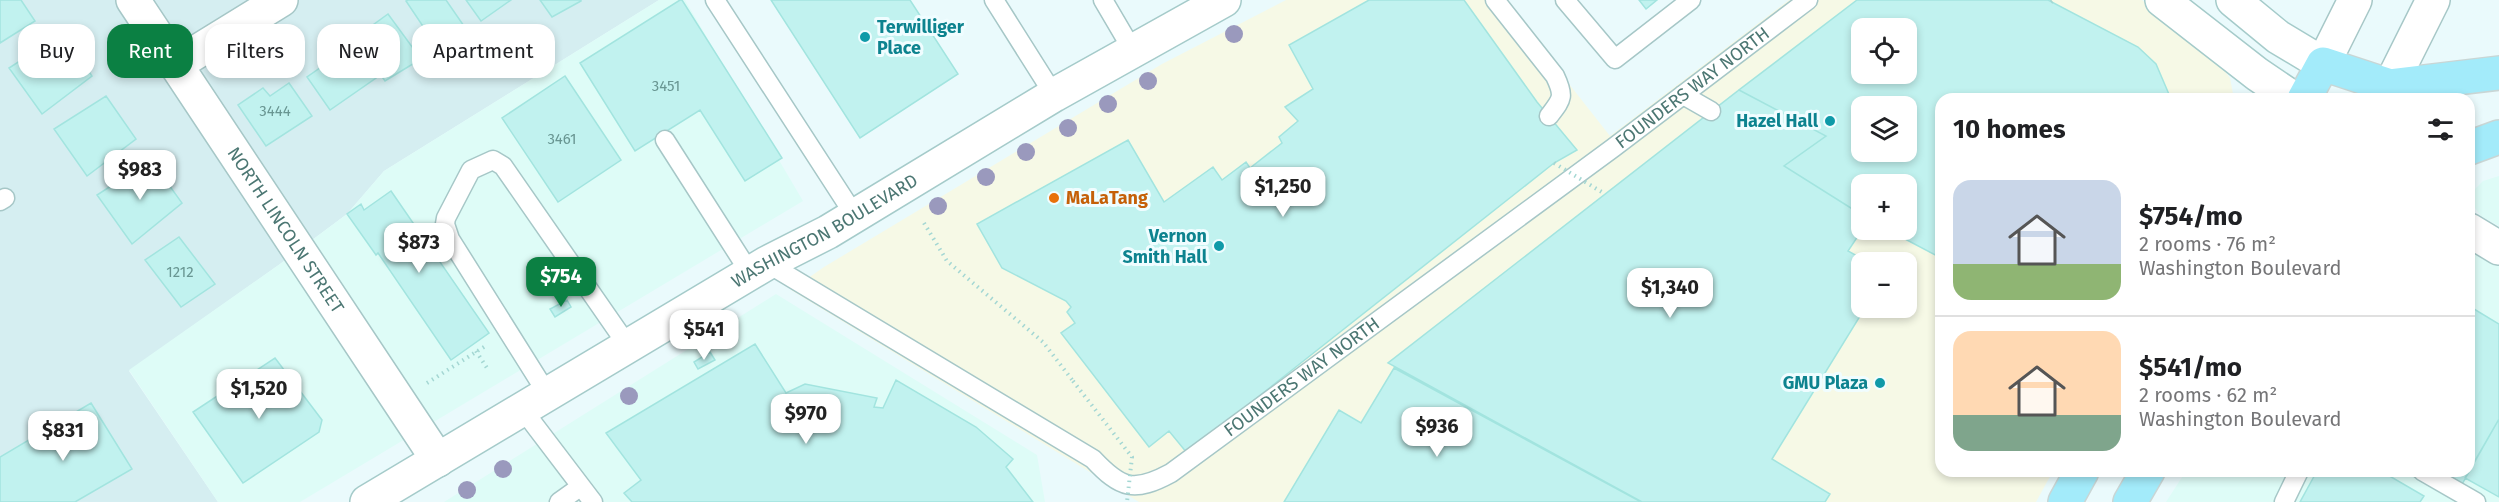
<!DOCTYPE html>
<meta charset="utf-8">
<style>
:root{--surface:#fff;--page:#f2f2f2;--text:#202124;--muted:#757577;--line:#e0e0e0;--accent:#0b8043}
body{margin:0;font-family:"Fira Sans",sans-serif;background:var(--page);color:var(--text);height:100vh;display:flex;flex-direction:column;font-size:22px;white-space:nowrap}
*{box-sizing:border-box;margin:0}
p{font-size:20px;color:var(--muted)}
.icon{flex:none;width:33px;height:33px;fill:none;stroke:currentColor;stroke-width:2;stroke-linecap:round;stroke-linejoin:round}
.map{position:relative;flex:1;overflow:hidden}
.details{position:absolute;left:1935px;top:93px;width:540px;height:384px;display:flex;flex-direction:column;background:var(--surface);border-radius:18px;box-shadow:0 3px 9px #0003}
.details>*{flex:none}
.hud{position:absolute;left:18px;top:24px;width:570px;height:54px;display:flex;gap:12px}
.controls{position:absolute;left:1851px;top:18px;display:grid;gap:12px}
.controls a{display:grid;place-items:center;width:66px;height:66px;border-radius:12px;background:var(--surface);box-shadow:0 3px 9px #0003;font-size:30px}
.price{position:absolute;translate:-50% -51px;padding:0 14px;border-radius:12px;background:#fff;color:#222;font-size:20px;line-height:39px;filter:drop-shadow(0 2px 3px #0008)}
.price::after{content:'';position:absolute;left:50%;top:36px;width:18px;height:14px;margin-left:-9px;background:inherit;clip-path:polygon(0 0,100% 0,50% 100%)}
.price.active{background:var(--accent);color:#fff}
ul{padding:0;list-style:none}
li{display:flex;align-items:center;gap:18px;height:150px;padding:0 18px}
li+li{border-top:2px solid var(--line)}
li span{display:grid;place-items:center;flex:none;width:168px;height:120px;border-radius:18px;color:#555}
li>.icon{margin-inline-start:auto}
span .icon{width:72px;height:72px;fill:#fffc;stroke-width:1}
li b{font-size:26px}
h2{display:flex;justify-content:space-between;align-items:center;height:72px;padding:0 18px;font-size:26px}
.pill{padding:0 21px;border-radius:18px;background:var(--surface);box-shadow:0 3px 9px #0003;font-size:21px;line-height:54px}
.pill.active{background:var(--accent);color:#fff}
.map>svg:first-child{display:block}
.residential{fill:#d5eef1}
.commercial{fill:#defcf7}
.education{fill:#f6f9e6;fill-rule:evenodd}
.building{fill:#c1f2ef;stroke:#a2e4df;stroke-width:1.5;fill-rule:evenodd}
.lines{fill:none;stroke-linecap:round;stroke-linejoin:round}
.lane-casing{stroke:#a6c7c7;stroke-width:21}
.street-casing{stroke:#a6c7c7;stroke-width:36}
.secondary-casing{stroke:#a5cbca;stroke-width:36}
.primary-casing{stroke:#c9d6d5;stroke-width:36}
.path{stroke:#a4d7d3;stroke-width:4;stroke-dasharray:1.5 4.5;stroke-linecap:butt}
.lane{stroke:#fff;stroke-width:18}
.street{stroke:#fff;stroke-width:33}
.secondary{stroke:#fff;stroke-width:33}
.primary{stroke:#a3ebfa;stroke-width:33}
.path-bridge{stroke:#a4d7d3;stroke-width:4;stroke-dasharray:1.5 4.5;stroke-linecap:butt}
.tree{fill:#9a99bd}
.culture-dot{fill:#0f9aa8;stroke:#f0fdff;stroke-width:2}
.food-dot{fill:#e8710a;stroke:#f0fdff;stroke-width:2}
.labels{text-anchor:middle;stroke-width:6;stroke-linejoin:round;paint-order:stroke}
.number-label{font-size:15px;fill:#699692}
.culture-label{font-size:18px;font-weight:bold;fill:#0d838f;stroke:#f0fdff;text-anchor:end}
.street-label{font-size:18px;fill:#4c7773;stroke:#f0fdff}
.food-label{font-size:18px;font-weight:bold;fill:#c56008;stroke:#f0fdff;text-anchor:start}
</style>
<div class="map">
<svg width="2499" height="502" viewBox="0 0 2499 502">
<rect width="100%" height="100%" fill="#eafafc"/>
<!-- residential -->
<path class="residential" d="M0,0H659L384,171L347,214L280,264L129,371L218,502H0Z"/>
<!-- commercial -->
<path class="commercial" d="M659,0H685L803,201L300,502H218L129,370L280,264L347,214L384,171Z
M2499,176V226L2481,216L2475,208L2473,197L2475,189L2483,181Z
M2469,246L2499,264V502H2166L2186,471H2469Z
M776,294L1037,455L1045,502H444Z"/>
<!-- education -->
<path class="education" d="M1286,0H1503L1610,136L1789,0H2142L2215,58L2230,78L2234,99H1941V471H2053L2036,502H1139L791,290L824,267L1162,64ZM1862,28H1906V74H1862ZM1862,106H1906V152H1862ZM1862,184H1906V230H1862ZM1862,262H1906V308H1862Z"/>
<!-- building -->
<path class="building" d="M0,0H21L35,21L0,43Z
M408,0H446L484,55L453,71L406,1Z
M466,0H511L481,21Z
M540,0H581V1L552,17Z
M680,0H682L782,158L745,181L700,110L635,151L580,63Z
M771,0H910L958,74L860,138Z
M1369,0H1464L1537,102L1577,150L1554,163L1187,453L1169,431L1149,447L1061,333L1075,323L1067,312L1071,307L1066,301L1002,268L977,224L1128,140L1164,202L1213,167L1222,180L1246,162L1250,168L1282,143L1279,137L1298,121L1285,107L1313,89L1289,45Z
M1639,0H1657L1646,9Z
M1857,0H2048L2138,47L2156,64L2171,99H1941V258L1888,230H1906V184H1862V215L1784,166L1826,136L1739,90ZM1862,28H1906V74H1862ZM1862,106H1906V152H1862Z
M388,14L421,59L385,81L355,38Z
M63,33L92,76L42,114L9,68Z
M347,37L376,78L330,110L307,77L324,65L319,57Z
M565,76L621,160L558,202L502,118Z
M289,83L312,116L266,146L238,105L263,88L270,96Z
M1739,90L1826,136L1784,166L1862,215V230L1848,251L1868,262H1862V308H1865L1772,459L1830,494L1825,502H1642L1388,363Z
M106,96L136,139L87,176L54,129Z
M151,160L182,203L132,244L97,195Z
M391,191L489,333L451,360L378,253L376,255L347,214L361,204L364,210Z
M179,237L215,284L181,307L145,260Z
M567,300L571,307L555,317L550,309Z
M2469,306L2499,324V419L2461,486L2435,471H2469Z
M755,344L786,393L805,384L877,398L874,407L883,408L896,380L976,427L1013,459L1006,467L1033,502H632L624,493L641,480L606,433Z
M710,352L715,360L698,369L694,362Z
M275,358L322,420L319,432L243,483L193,412Z
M1394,368L1641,502H1284L1339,410L1361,423Z
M91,403L132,469L75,502H0V457Z
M2499,419V497L2465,478Z
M2317,471H2381L2424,496L2420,502H2300Z"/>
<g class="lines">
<defs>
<g id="lane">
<path d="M715,0L855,216"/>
<path d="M994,0L1054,95"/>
<path d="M1103,0L1133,51"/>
<path d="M1495,0L1555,76C1565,97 1562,99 1549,116"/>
<path d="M1565,0L1615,59L1691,0"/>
<path d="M1683,95L1711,111"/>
<path d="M665,140L750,273"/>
<path d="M0,201L5,198"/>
<path id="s1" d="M767,263L1093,459C1121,489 1134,493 1171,473L1613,148L1808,0"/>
<path d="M548,395L450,239L445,224L446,218L471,170L493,160L503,166L628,346"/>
<path d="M523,410L593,502"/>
<path d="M2422,471L2476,502"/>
<path d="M559,502L580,487"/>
<path d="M2284,502L2299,471"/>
</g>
<g id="street">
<path id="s2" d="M133,0L438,460"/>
<path d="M177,64L281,0"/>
<path d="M2323,64L2355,0"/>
<path d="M2390,86L2433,0"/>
<path d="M2469,230L2499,248"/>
</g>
<g id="secondary">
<path d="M2162,0L2257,74L2294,99"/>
<path d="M2233,0L2278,37L2323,64"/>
<path id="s3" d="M367,502L767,263L828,232L1054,95L1224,0"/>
</g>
<path id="primary" d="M2304,99L2323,64L2390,86L2499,73
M2469,148L2499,137
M2065,502L2082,471
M2130,502L2148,471"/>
</defs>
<!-- lane casing -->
<use href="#lane" class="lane-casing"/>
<!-- street casing -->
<use href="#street" class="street-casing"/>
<!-- secondary casing -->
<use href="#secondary" class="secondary-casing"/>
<!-- primary casing -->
<use href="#primary" class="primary-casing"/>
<!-- path -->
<path class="path" d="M2051,2L2054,0
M924,223L947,261L1043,342L1073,381
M476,351L487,368
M427,383L487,345"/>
<!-- lane -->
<use href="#lane" class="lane"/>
<!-- street -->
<use href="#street" class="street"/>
<!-- secondary -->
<use href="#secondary" class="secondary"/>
<!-- primary -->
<use href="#primary" class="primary"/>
<!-- path-bridge -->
<path class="path-bridge" d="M1554,163L1605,194
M1073,381L1132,457L1127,502"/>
</g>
<!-- trees -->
<g class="tree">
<circle cx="1234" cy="34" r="9"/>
<circle cx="1148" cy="81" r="9"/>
<circle cx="1108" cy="104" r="9"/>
<circle cx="1068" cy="128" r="9"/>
<circle cx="1026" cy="152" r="9"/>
<circle cx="986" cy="177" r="9"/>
<circle cx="938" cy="206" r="9"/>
<circle cx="726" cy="338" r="9"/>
<circle cx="629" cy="396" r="9"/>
<circle cx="503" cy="469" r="9"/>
<circle cx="467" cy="490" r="9"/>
</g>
<!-- markers -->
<g class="culture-dot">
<circle cx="865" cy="37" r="6"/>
<circle cx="1830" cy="121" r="6"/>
<circle cx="1219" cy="246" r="6"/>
<circle cx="1880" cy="383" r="6"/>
</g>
<circle class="food-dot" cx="1054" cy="198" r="6"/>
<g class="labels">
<!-- number labels -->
<g class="number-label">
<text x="666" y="91">3451</text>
<text x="275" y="116">3444</text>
<text x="562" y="144">3461</text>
<text x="180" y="277">1212</text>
</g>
<!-- culture labels -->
<g class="culture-label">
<text x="877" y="33" text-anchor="start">Terwilliger<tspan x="877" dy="21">Place</tspan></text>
<text x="1818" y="127">Hazel Hall</text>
<text x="1207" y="242">Vernon<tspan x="1207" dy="21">Smith Hall</tspan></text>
<text x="1868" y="389">GMU Plaza</text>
</g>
<!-- street labels -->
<g class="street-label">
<text dy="6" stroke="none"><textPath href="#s1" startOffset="1118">FOUNDERS WAY NORTH</textPath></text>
<text dy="6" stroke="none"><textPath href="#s2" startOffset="276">NORTH LINCOLN STREET</textPath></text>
<text dy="6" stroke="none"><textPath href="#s3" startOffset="532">WASHINGTON BOULEVARD</textPath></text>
<text dy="6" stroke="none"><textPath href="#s1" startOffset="632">FOUNDERS WAY NORTH</textPath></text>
</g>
<!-- food labels -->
<g class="food-label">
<text x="1066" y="204">MaLaTang</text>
</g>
</g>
</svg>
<div class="controls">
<a><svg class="icon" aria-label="locate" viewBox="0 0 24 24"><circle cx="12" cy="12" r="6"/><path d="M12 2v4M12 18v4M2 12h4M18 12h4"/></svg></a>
<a><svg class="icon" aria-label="layers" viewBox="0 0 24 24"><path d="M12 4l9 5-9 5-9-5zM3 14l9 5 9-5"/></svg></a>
<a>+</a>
<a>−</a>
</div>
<b class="price" style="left:140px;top:201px">$983</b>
<b class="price" style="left:1283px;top:218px">$1,250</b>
<b class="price" style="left:419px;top:274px">$873</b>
<b class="price active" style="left:561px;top:308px">$754</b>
<b class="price" style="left:1670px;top:319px">$1,340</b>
<b class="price" style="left:704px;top:361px">$541</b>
<b class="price" style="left:259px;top:420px">$1,520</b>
<b class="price" style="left:806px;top:445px">$970</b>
<b class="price" style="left:1437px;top:458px">$936</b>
<b class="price" style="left:63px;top:462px">$831</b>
<div class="hud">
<a class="pill">Buy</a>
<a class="pill active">Rent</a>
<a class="pill">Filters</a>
<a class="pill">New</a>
<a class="pill">Apartment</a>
</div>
<section class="details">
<h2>10 homes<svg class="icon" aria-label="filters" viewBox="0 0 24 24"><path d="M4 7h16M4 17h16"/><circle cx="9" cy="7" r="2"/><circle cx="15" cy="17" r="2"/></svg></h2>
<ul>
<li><span style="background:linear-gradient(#c9d6e8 70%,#8fb573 0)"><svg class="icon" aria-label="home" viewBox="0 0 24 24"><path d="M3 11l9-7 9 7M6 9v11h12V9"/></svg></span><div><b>$754/mo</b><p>2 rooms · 76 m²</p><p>Washington Boulevard</p></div></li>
<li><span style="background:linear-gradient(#ffd9b3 70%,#7fa58c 0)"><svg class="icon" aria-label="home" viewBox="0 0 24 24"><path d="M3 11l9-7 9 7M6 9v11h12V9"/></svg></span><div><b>$541/mo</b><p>2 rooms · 62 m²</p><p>Washington Boulevard</p></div></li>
</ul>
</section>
</div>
